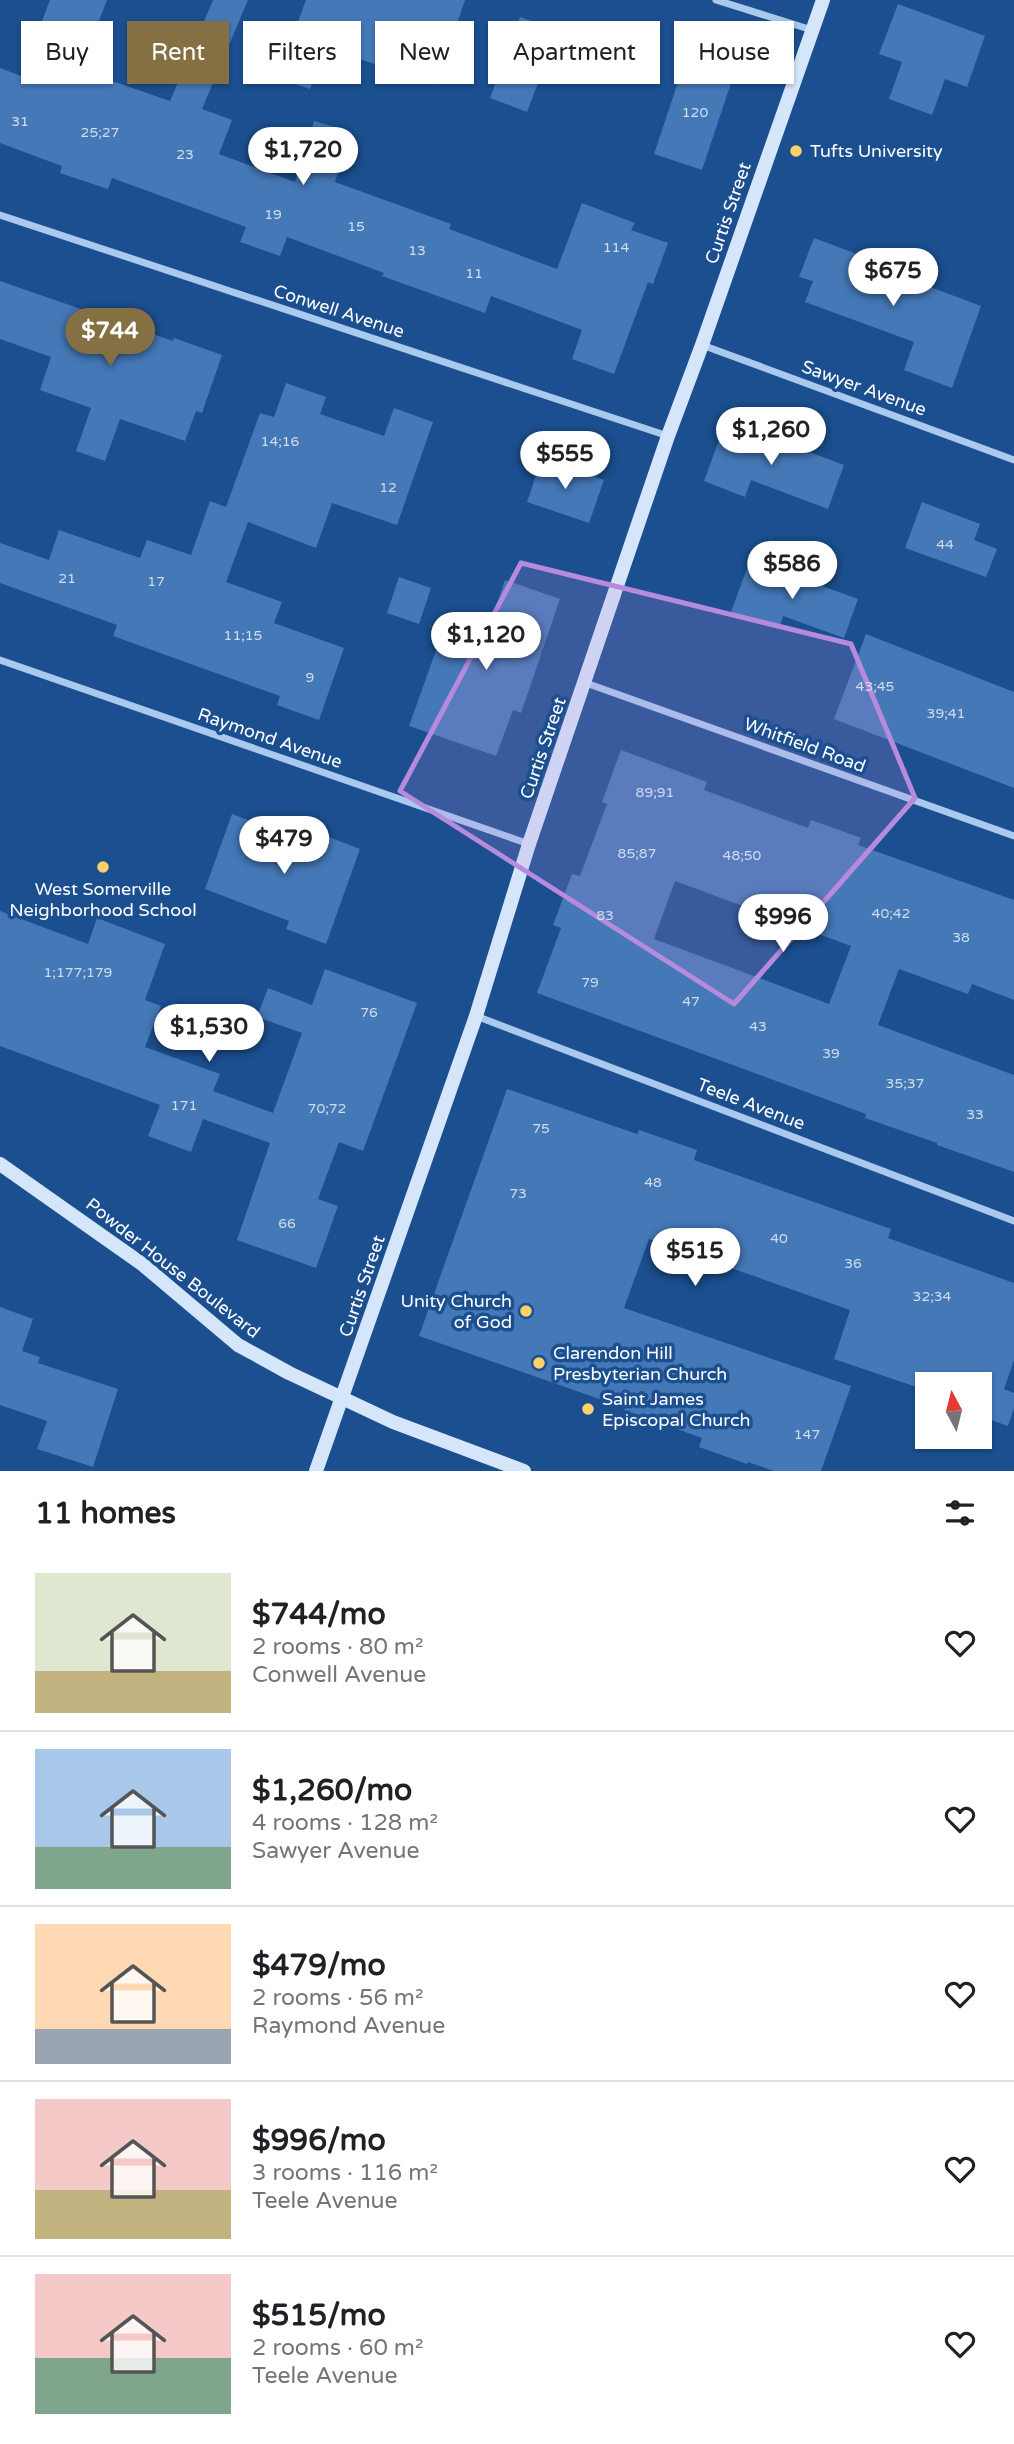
<!DOCTYPE html>
<meta charset="utf-8">
<style>
:root{--surface:#fff;--page:#f2f2f2;--text:#202124;--muted:#757577;--line:#e0e0e0;--accent:#847042}
body{margin:0;font-family:"Varela Round",sans-serif;background:var(--page);color:var(--text);height:100vh;display:flex;flex-direction:column;font-size:26px;white-space:nowrap}
*{box-sizing:border-box;margin:0}
p{font-size:23px;color:var(--muted)}
.icon{flex:none;width:38px;height:38px;fill:none;stroke:currentColor;stroke-width:2;stroke-linecap:round;stroke-linejoin:round}
.map{position:relative;height:1471px;overflow:hidden}
.panel{display:flex;flex-direction:column;background:var(--surface);flex:1}
.panel>*{flex:none}
.hud{position:absolute;left:21px;top:21px;width:973px;height:63px;display:flex;gap:14px}
.needle{width:46px;rotate:353deg}
.fabs{position:absolute;left:915px;top:1372px;display:grid;gap:14px}
.fabs a{display:grid;place-items:center;width:77px;height:77px;border-radius:0px;background:var(--surface);box-shadow:0 2px 5px #0004;font-size:35px}
.price{position:absolute;translate:-50% -60px;padding:0 16px;border-radius:24px;background:#fff;color:#222;font-size:23px;line-height:46px;filter:drop-shadow(0 2px 4px #0008)}
.price::after{content:'';position:absolute;left:50%;top:42px;width:21px;height:16px;margin-left:-10px;background:inherit;clip-path:polygon(0 0,100% 0,50% 100%)}
.price.selected{background:var(--accent);color:#fff}
ul{padding:0;list-style:none}
li{display:flex;align-items:center;gap:21px;height:175px;padding:0 35px}
li+li{border-top:2px solid var(--line)}
li span{display:grid;place-items:center;flex:none;width:196px;height:140px;border-radius:0px;color:#555}
li>.icon{margin-inline-start:auto}
span .icon{width:84px;height:84px;fill:#fffc;stroke-width:1}
li b{font-size:30px}
h2{display:flex;justify-content:space-between;align-items:center;height:84px;padding:0 35px;font-size:30px}
.pill{padding:0 24px;border-radius:0px;background:var(--surface);box-shadow:0 2px 5px #0004;font-size:24px;line-height:63px}
.pill.selected{background:var(--accent);color:#fff}
.map>svg:first-child{display:block}
.building{fill:#4478b7;fill-rule:evenodd}
.lines{fill:none;stroke-linecap:round;stroke-linejoin:round}
.street{stroke:#a9c9ee;stroke-width:7}
.secondary{stroke:#d6e6fa;stroke-width:14}
.marked{fill:#b68bdc;fill-opacity:0.2;stroke:#b68bdc;stroke-width:5;stroke-linejoin:round}
.poi-dot{fill:#ffd166;stroke:#1b4f8f;stroke-width:2.5}
.labels{text-anchor:middle;stroke-width:7;stroke-linejoin:round;paint-order:stroke}
.number-label{font-size:14px;fill:#d0dded}
.poi-label{font-size:18px;fill:#fff;stroke:#1b4f8f;text-anchor:start}
.street-label{font-size:18px;fill:#fff;stroke:#1b4f8f}
</style>
<div class="map">
<svg width="1014" height="1471" viewBox="0 0 1014 1471">
<rect width="100%" height="100%" fill="#1b4f8f"/>
<!-- building -->
<path class="building" d="M50,0H107L80,70L170,101L213,0H248L202,109L232,120L219,154L295,182L314,121L351,132L335,182L451,224L449,229L557,269L582,203L635,223L631,230L668,243L653,284L648,282L614,374L572,359L582,330L491,296L485,313L382,276L384,273L287,237L280,256L240,242L246,227L112,178L108,189L60,173L62,166L0,143V68L21,76Z
M306,0H465L436,85L351,56L349,62L323,53L310,89L277,78Z
M898,4L985,36L967,87L945,79L932,115L889,99L902,62L879,54Z
M520,17L558,30L527,112L490,98Z
M687,55L735,71L702,170L654,154Z
M814,238L884,264L882,269L981,306L952,388L904,370L914,342L805,302L813,281L799,277Z
M0,281L173,341L174,338L222,355L202,413L196,411L185,441L120,419L105,461L76,451L91,408L40,390L51,357L0,339Z
M286,383L326,397L320,414L384,436L394,408L433,422L397,525L332,503L316,548L248,522L226,582L282,602L274,623L344,648L319,720L277,705L280,696L113,636L117,625L0,583V543L49,560L59,530L140,558L147,540L191,555L210,501L226,507L260,413L274,417Z
M726,421L844,465L828,509L751,480L745,497L704,481Z
M542,458L604,480L589,523L527,502Z
M922,502L980,524L974,540L997,549L986,577L905,548Z
M750,560L858,599L844,638L783,616L779,629L731,612Z
M399,577L431,588L419,624L387,613Z
M505,580L560,599L521,713L513,710L496,756L409,726L444,628L484,642Z
M866,634L1014,692V788L834,719Z
M621,750L707,782L704,790L808,828L811,820L861,838L858,845L1014,900V1000L972,984L968,994L899,969L878,1025L1014,1075V1172L937,1145V1143L865,1118L866,1114L537,993L561,928L553,925L572,874L580,876L607,804L602,802ZM675,881L851,946L829,1004L654,939Z
M232,814L317,846L321,834L360,849L326,944L286,929L289,921L205,889Z
M0,911L88,944L97,918L165,944L145,1000L161,1006L145,1047L220,1074L213,1091L273,1113L302,1033L257,1017L268,988L312,1005L325,969L417,1003L363,1151L339,1142L318,1199L338,1206L316,1268L237,1240L270,1143L203,1119L191,1152L148,1136L160,1105L0,1046Z
M507,1089L637,1134L639,1130L697,1150L694,1160L891,1229L888,1238L1014,1283V1360L1004,1389L1014,1393V1408L1008,1426L980,1416V1384H928V1391L834,1359L850,1310L649,1239L624,1308L851,1386L821,1471H774L748,1462L747,1464L699,1447L702,1438L624,1410L625,1408L419,1336Z
M0,1307L33,1319L22,1351L40,1357L38,1363L118,1389L93,1467L37,1449L47,1421L0,1405Z"/>
<g class="lines">
<!-- street -->
<path class="street" d="M716,0L812,30
M0,215L668,436
M702,345L1014,460
M0,660L529,844
M586,683L1014,836
M476,1016L1014,1221"/>
<!-- secondary -->
<path class="secondary" d="M0,1164L142,1264L238,1345L289,1373L393,1422L524,1471
M316,1471L476,1016L529,844L668,436L702,345L823,0"/>
</g>
<!-- marked area -->
<path class="marked" d="M521,563L851,644L915,798L734,1004L400,791Z"/>
<!-- markers -->
<g class="poi-dot">
<circle cx="796" cy="151" r="7"/>
<circle cx="103" cy="867" r="7"/>
<circle cx="526" cy="1311" r="7"/>
<circle cx="539" cy="1363" r="7"/>
<circle cx="588" cy="1409" r="7"/>
</g>
<g class="labels">
<!-- number labels -->
<g class="number-label">
<text x="695" y="117">120</text>
<text x="20" y="126">31</text>
<text x="100" y="137">25;27</text>
<text x="185" y="159">23</text>
<text x="273" y="219">19</text>
<text x="356" y="231">15</text>
<text x="616" y="252">114</text>
<text x="417" y="255">13</text>
<text x="474" y="278">11</text>
<text x="280" y="446">14;16</text>
<text x="388" y="492">12</text>
<text x="945" y="549">44</text>
<text x="67" y="583">21</text>
<text x="156" y="586">17</text>
<text x="243" y="640">11;15</text>
<text x="310" y="682">9</text>
<text x="875" y="691">43;45</text>
<text x="946" y="718">39;41</text>
<text x="655" y="797">89;91</text>
<text x="637" y="858">85;87</text>
<text x="742" y="860">48;50</text>
<text x="891" y="918">40;42</text>
<text x="605" y="920">83</text>
<text x="961" y="942">38</text>
<text x="78" y="977">1;177;179</text>
<text x="590" y="987">79</text>
<text x="691" y="1006">47</text>
<text x="369" y="1017">76</text>
<text x="758" y="1031">43</text>
<text x="831" y="1058">39</text>
<text x="905" y="1088">35;37</text>
<text x="184" y="1110">171</text>
<text x="327" y="1113">70;72</text>
<text x="975" y="1119">33</text>
<text x="541" y="1133">75</text>
<text x="653" y="1187">48</text>
<text x="518" y="1198">73</text>
<text x="287" y="1228">66</text>
<text x="779" y="1243">40</text>
<text x="853" y="1268">36</text>
<text x="932" y="1301">32;34</text>
<text x="807" y="1439">147</text>
</g>
<!-- poi labels -->
<g class="poi-label">
<text x="810" y="157">Tufts University</text>
<text x="103" y="895" text-anchor="middle">West Somerville<tspan x="103" dy="21">Neighborhood School</tspan></text>
<text x="512" y="1307" text-anchor="end">Unity Church<tspan x="512" dy="21">of God</tspan></text>
<text x="553" y="1359">Clarendon Hill<tspan x="553" dy="21">Presbyterian Church</tspan></text>
<text x="602" y="1405">Saint James<tspan x="602" dy="21">Episcopal Church</tspan></text>
</g>
<!-- street labels -->
<g class="street-label">
<text transform="translate(728 213) rotate(-71)" y="6">Curtis Street</text>
<text transform="translate(339 311) rotate(18)" y="6">Conwell Avenue</text>
<text transform="translate(864 388) rotate(20)" y="6">Sawyer Avenue</text>
<text transform="translate(270 738) rotate(19)" y="6">Raymond Avenue</text>
<text transform="translate(805 745) rotate(20)" y="6">Whitfield Road</text>
<text transform="translate(543 748) rotate(-71)" y="6">Curtis Street</text>
<text transform="translate(751 1104) rotate(21)" y="6">Teele Avenue</text>
<text transform="translate(173 1268) rotate(38)" y="6">Powder House Boulevard</text>
<text transform="translate(362 1286) rotate(-71)" y="6">Curtis Street</text>
</g>
</g>
</svg>
<div class="fabs">
<a><svg class="needle" viewBox="-14 -14 28 28"><path d="M0-13l5 13h-10z" fill="#e53935"/><path d="M0 13l5-13h-10z" fill="#757577"/></svg></a>
</div>
<b class="price" style="left:303px;top:187px">$1,720</b>
<b class="price" style="left:893px;top:308px">$675</b>
<b class="price selected" style="left:110px;top:368px">$744</b>
<b class="price" style="left:771px;top:467px">$1,260</b>
<b class="price" style="left:565px;top:491px">$555</b>
<b class="price" style="left:792px;top:601px">$586</b>
<b class="price" style="left:486px;top:672px">$1,120</b>
<b class="price" style="left:284px;top:876px">$479</b>
<b class="price" style="left:783px;top:954px">$996</b>
<b class="price" style="left:209px;top:1064px">$1,530</b>
<b class="price" style="left:695px;top:1288px">$515</b>
<div class="hud">
<a class="pill">Buy</a>
<a class="pill selected">Rent</a>
<a class="pill">Filters</a>
<a class="pill">New</a>
<a class="pill">Apartment</a>
<a class="pill">House</a>
</div>
</div>
<section class="panel">
<h2>11 homes<svg class="icon" aria-label="filters" viewBox="0 0 24 24"><path d="M4 7h16M4 17h16"/><circle cx="9" cy="7" r="2"/><circle cx="15" cy="17" r="2"/></svg></h2>
<ul>
<li><span style="background:linear-gradient(#dfe7d0 70%,#c2b280 0)"><svg class="icon" aria-label="home" viewBox="0 0 24 24"><path d="M3 11l9-7 9 7M6 9v11h12V9"/></svg></span><div><b>$744/mo</b><p>2 rooms · 80 m²</p><p>Conwell Avenue</p></div><svg class="icon" aria-label="heart" viewBox="0 0 24 24"><path d="M12 20l-8-8c-3-5 5-10 8-4 3-6 11-1 8 4z"/></svg></li>
<li><span style="background:linear-gradient(#a9c7e8 70%,#7fa58c 0)"><svg class="icon" aria-label="home" viewBox="0 0 24 24"><path d="M3 11l9-7 9 7M6 9v11h12V9"/></svg></span><div><b>$1,260/mo</b><p>4 rooms · 128 m²</p><p>Sawyer Avenue</p></div><svg class="icon" aria-label="heart" viewBox="0 0 24 24"><path d="M12 20l-8-8c-3-5 5-10 8-4 3-6 11-1 8 4z"/></svg></li>
<li><span style="background:linear-gradient(#ffd9b3 75%,#9aa5b1 0)"><svg class="icon" aria-label="home" viewBox="0 0 24 24"><path d="M3 11l9-7 9 7M6 9v11h12V9"/></svg></span><div><b>$479/mo</b><p>2 rooms · 56 m²</p><p>Raymond Avenue</p></div><svg class="icon" aria-label="heart" viewBox="0 0 24 24"><path d="M12 20l-8-8c-3-5 5-10 8-4 3-6 11-1 8 4z"/></svg></li>
<li><span style="background:linear-gradient(#f6c9c9 65%,#c2b280 0)"><svg class="icon" aria-label="home" viewBox="0 0 24 24"><path d="M3 11l9-7 9 7M6 9v11h12V9"/></svg></span><div><b>$996/mo</b><p>3 rooms · 116 m²</p><p>Teele Avenue</p></div><svg class="icon" aria-label="heart" viewBox="0 0 24 24"><path d="M12 20l-8-8c-3-5 5-10 8-4 3-6 11-1 8 4z"/></svg></li>
<li><span style="background:linear-gradient(#f6c9c9 60%,#7fa58c 0)"><svg class="icon" aria-label="home" viewBox="0 0 24 24"><path d="M3 11l9-7 9 7M6 9v11h12V9"/></svg></span><div><b>$515/mo</b><p>2 rooms · 60 m²</p><p>Teele Avenue</p></div><svg class="icon" aria-label="heart" viewBox="0 0 24 24"><path d="M12 20l-8-8c-3-5 5-10 8-4 3-6 11-1 8 4z"/></svg></li>
</ul>
</section>
